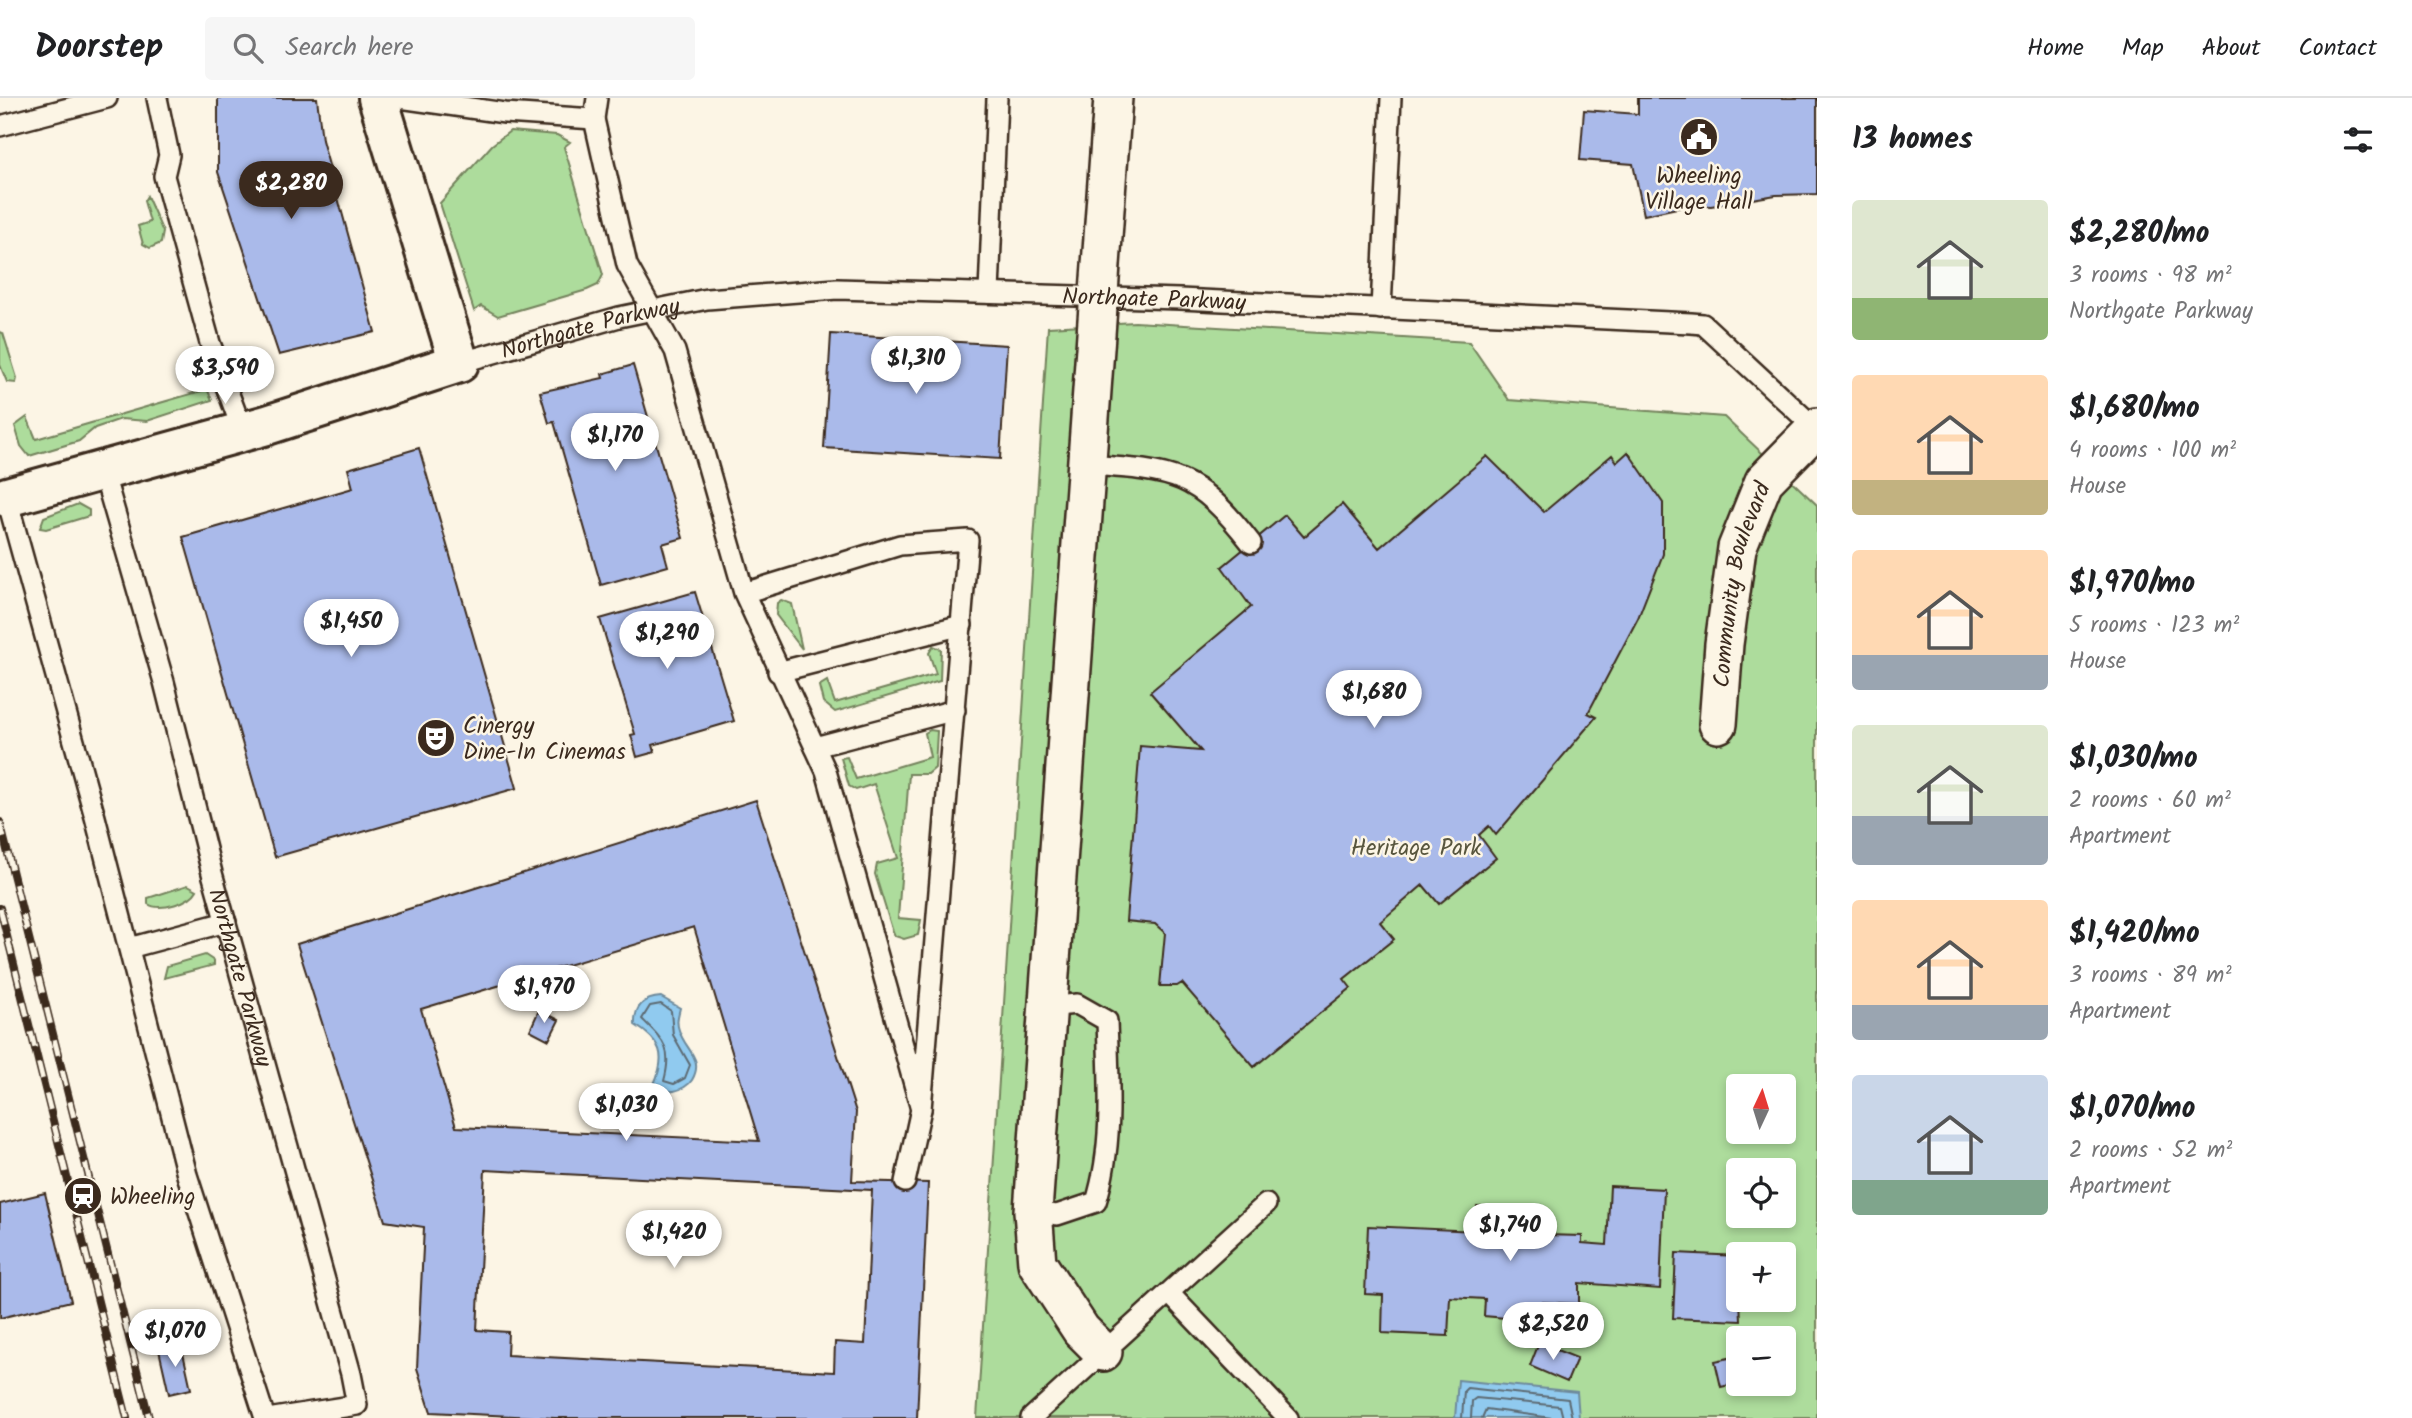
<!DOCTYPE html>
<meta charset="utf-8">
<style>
:root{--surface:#fff;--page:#f6f6f6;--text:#202124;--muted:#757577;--line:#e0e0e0;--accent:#3b2a1e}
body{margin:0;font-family:Kalam,sans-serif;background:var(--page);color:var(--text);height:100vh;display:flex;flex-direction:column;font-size:26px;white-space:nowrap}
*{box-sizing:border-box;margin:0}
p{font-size:23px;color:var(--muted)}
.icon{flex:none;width:38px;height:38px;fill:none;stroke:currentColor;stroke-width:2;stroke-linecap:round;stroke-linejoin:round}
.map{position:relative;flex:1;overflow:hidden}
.drawer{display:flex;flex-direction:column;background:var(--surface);width:595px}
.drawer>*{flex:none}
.needle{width:46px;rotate:4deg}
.tools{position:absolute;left:1726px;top:976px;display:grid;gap:14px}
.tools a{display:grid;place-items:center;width:70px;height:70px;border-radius:7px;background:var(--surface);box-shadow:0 4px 10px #0003;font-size:35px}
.price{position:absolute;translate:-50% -60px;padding:0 16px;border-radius:24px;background:#fff;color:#222;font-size:23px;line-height:46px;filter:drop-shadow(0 2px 4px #0008)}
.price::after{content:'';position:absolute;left:50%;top:42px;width:21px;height:16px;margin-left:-10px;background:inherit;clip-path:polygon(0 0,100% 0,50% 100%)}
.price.current{background:var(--accent);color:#fff}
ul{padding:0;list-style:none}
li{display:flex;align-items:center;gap:21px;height:175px;padding:0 35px}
li span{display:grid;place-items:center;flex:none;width:196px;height:140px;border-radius:7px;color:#555}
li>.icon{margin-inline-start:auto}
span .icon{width:84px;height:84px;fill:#fffc;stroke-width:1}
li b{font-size:30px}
h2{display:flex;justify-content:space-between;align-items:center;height:84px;padding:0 35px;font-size:30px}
header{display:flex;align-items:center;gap:42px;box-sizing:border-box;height:98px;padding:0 35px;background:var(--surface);border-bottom:2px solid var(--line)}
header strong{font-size:33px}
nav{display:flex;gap:38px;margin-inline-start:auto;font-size:24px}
.search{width:490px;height:63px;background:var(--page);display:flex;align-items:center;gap:18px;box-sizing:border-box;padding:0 24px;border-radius:7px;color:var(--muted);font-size:26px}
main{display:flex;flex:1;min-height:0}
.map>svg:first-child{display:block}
.green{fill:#addc9c;stroke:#74835d;stroke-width:2;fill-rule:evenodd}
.water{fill:#90caef;stroke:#6e8a9b;stroke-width:2}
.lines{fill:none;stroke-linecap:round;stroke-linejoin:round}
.shore{stroke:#5d6a72;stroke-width:2}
.building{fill:#aabaea;stroke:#3b2a1e;stroke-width:2;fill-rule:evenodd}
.service-casing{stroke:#3b2a1e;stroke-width:24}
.minor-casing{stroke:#3b2a1e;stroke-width:42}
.tertiary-casing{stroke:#3b2a1e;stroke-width:44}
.service{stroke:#fcf5e5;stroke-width:19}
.minor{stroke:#fcf5e5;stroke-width:37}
.tertiary{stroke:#fcf5e5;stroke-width:38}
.rail-casing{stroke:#3b2a1e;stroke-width:8}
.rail{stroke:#fcf5e5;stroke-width:5;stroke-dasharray:16;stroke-linecap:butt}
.labels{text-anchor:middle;stroke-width:5;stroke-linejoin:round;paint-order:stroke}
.poi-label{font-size:23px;fill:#3b2a1e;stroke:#fcf5e5;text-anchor:start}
.street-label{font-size:23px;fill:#3b2a1e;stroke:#fcf5e5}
.park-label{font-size:23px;fill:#58563e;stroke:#fcf5e5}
</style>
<header>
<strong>Doorstep</strong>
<div class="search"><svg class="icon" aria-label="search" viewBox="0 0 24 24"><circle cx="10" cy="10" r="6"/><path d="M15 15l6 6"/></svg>Search here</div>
<nav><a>Home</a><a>Map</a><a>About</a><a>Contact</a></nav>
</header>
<main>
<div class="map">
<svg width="1817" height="1320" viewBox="0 0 1817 1320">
<rect width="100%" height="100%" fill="#fcf5e5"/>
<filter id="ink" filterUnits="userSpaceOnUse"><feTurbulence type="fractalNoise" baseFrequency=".0143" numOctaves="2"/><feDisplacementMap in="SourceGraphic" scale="14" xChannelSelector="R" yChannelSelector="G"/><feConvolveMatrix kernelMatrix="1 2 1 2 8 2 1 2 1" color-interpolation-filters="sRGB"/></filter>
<g filter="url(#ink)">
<!-- green -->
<path class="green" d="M510,33L557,37L570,44L564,49L603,177L598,187L587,192L498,218L481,208L474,213L440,105L492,47Z
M147,98L163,134L161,145L150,150L143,146L138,128L150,124L144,103Z
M1135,224L1469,244L1509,302L1724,319L1817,407V1320H977L1048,229ZM1738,989H1783V1034H1738ZM1738,1073H1783V1118H1738ZM1738,1157H1783V1202H1738ZM1738,1241H1783V1286H1738Z
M0,234L3,235L17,280L16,285L7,284L0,267Z
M197,268L212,302L147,323L121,321L95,330L79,343L29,358L21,348L15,328L27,319L36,341L201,293L194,272Z
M78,406L89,412V418L46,431L40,430L44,419Z
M781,502L792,506L802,551L776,517L777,505Z
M933,548L941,551L940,583L835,614L823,604L819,588L827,583L835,605L936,576L929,555Z
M930,632L937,633L935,670L928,676H909L898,820L921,822L918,837L904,841L895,838L892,831L875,776L877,766L898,760L874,686L856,692L849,688L841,660L847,659L856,681L930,659L925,635Z
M188,787L197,792C191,804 160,814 148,806V800Z
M205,857L214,863V867L164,880L167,868Z"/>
<!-- water -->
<path class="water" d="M661,899L680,910C678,918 676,924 679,932C684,951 705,960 692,982C689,987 681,992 674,993C666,994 660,991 654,986C667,957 661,943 635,927C634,908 644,900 661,899Z
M1458,1282L1577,1294L1579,1320H1455Z"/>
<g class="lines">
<!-- shore -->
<path class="shore" d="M661,906L671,913L673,937L690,967L685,980L674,986L664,983C673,950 664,943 642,921L650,908Z
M1462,1320L1464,1293L1467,1290L1568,1301L1572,1320
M1471,1320L1472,1303L1476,1300L1560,1308L1563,1320
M1482,1320L1486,1311L1552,1320"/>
</g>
<!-- building -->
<path class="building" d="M218,0H317L322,42L375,234L279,257L218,74Z
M1638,0H1817V96L1776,97L1711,108L1691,107L1644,117L1633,66L1580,62L1584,12L1638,16Z
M831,236L1007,247L1000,361L824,350Z
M633,267L683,440L662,446L668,468L601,487L554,324L549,325L540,294L603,280L602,276Z
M419,350L517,690L275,759L183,439L353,390L348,371Z
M1628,354L1663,405V456L1638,520L1588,615L1596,619L1496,737L1489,728L1479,737L1496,760L1439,806L1423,787L1380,824L1394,841L1344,881L1351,890L1254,969L1182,885L1177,888H1160L1165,835L1155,826L1126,823L1140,648L1201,653L1150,594L1251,509L1222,469L1285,417L1304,439L1342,406L1379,450L1487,358L1544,414L1612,357L1617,364Z
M695,494L734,623L653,647L655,654L637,659L631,637L635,636L600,521Z
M756,702L856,1014L852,1083L928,1085L917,1320H555L431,1314L417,1270L424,1129L385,1123L297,846ZM694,829L759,1043L456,1029L421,911Z
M539,912L559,922L549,942L530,932Z
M485,1072L872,1092L865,1246L835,1244L834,1274L507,1257L508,1234L477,1232Z
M1610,1088L1664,1091L1660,1191L1579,1185V1206L1540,1204V1223L1484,1218L1485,1201L1450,1199L1448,1238L1382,1235L1383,1197L1365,1196L1368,1128L1476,1133L1477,1108L1545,1112V1137L1582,1138V1145L1607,1147Z
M45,1095L71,1203L0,1220V1106Z
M1676,1155L1738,1158L1741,1223L1673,1220Z
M1539,1245L1577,1260L1567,1284L1530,1268Z
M181,1246L191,1291L169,1296L159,1252Z
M1738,1258V1285L1721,1289L1715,1263Z"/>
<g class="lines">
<defs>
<g id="service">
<path d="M157,0L169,57L164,78L210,245L243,334"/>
<path d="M400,0L505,15L594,21L597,0"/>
<path d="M594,21L627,167L675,253L744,495L900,447L968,442L921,1011L826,673L744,495"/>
<path d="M0,28L107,0"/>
<path d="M989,195L997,0"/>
<path d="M1381,211L1391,0"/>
<path id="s1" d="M459,265L619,219L707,201L837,191L1180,201L1691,225L1703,226L1815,330"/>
<path d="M1088,367C1174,373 1196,374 1251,445"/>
<path id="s2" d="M103,373L164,584L212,775L351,1276L357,1307L274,1320"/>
<path d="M5,394L95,719L187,1077L265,1320"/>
<path d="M778,574L962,527"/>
<path d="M815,649L955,612"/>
<path d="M129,850L226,824"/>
<path d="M905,1084L921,1011"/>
<path d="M1033,1113L1057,1117L1096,1104C1114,1047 1109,982 1107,923L1077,906L1046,909"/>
<path d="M1169,1195L1288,1320"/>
<path d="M1031,1320L1266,1106"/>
</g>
<g id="minor">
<path id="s3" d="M1718,626L1724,546L1737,450L1764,383L1817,329"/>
<path d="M1103,1254L1081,1232L1037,1165L1033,1113L1113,0"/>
</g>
<path id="tertiary" d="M7,399L267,327L459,265L378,0"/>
</defs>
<!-- service casing -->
<use href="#service" class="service-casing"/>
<!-- minor casing -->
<use href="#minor" class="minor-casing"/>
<!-- tertiary casing -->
<use href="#tertiary" class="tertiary-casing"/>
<!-- service -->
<use href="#service" class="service"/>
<!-- minor -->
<use href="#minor" class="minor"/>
<!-- tertiary -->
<use href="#tertiary" class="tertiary"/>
<defs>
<path id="rail" d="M0,724L149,1320
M0,810L127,1320"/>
</defs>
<!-- rail casing -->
<use href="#rail" class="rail-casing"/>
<!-- rail -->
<use href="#rail" class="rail"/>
</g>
</g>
<!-- icons -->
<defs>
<symbol id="civic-disc" viewBox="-11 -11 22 22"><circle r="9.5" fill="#3b2a1e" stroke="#fcf5e5"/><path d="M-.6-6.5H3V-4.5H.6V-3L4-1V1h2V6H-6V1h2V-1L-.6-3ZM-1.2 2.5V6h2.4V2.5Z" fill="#fff"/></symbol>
<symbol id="theatre-disc" viewBox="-11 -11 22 22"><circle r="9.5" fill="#3b2a1e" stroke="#fcf5e5"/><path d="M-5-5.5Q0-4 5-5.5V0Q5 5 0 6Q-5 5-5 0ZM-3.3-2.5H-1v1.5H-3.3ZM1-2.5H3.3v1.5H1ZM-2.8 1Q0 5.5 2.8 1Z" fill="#fff"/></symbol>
<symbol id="station-disc" viewBox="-11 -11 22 22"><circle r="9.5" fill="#3b2a1e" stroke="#fcf5e5"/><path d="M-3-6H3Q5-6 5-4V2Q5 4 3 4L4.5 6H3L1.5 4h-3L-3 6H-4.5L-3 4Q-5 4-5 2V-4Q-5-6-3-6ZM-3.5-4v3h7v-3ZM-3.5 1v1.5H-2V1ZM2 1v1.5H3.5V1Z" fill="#fff"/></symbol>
</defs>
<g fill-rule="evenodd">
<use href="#civic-disc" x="1677" y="17" width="44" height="44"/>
<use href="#theatre-disc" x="414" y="618" width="44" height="44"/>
<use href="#station-disc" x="61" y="1076" width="44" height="44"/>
</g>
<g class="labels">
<!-- poi labels -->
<g class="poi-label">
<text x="1699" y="85" text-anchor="middle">Wheeling<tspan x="1699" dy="26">Village Hall</tspan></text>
<text x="463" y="635">Cinergy<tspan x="463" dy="26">Dine-In Cinemas</tspan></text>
<text x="110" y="1106">Wheeling</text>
</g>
<!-- street labels -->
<g class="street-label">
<text dy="8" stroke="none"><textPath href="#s1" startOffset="704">Northgate Parkway</textPath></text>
<text dy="8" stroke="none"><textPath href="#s1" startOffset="136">Northgate Parkway</textPath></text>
<text dy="8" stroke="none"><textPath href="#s3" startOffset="142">Community Boulevard</textPath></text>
<text dy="8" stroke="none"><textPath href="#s2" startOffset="525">Northgate Parkway</textPath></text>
</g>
<!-- park labels -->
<g class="park-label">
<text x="1416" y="757">Heritage Park</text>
</g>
</g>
</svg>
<div class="tools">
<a><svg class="needle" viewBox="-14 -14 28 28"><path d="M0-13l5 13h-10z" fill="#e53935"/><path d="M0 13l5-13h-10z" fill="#757577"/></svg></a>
<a><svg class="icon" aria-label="locate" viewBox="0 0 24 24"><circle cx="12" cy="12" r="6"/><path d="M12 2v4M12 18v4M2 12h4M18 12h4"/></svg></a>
<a>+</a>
<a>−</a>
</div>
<b class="price current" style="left:291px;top:123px">$2,280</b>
<b class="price" style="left:916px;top:298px">$1,310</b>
<b class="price" style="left:225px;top:308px">$3,590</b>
<b class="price" style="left:615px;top:375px">$1,170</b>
<b class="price" style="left:351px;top:561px">$1,450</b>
<b class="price" style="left:667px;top:573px">$1,290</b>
<b class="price" style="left:1374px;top:632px">$1,680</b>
<b class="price" style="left:544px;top:927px">$1,970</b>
<b class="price" style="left:626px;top:1045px">$1,030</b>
<b class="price" style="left:1510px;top:1165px">$1,740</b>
<b class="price" style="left:674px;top:1172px">$1,420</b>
<b class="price" style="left:1553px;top:1264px">$2,520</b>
<b class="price" style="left:175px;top:1271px">$1,070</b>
</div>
<section class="drawer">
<h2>13 homes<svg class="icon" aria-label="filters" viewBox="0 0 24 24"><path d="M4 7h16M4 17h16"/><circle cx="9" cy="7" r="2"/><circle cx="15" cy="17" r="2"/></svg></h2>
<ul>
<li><span style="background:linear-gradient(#dfe7d0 70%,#8fb573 0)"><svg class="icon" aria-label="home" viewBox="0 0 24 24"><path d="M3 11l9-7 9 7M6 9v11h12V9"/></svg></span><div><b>$2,280/mo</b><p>3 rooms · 98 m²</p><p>Northgate Parkway</p></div></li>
<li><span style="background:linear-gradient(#ffd9b3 75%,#c2b280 0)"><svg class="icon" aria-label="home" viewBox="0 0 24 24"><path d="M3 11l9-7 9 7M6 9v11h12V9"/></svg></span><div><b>$1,680/mo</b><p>4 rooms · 100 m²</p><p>House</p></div></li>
<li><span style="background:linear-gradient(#ffd9b3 75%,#9aa5b1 0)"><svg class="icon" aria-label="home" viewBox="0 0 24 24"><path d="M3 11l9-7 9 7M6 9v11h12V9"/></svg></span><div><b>$1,970/mo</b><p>5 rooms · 123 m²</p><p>House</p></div></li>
<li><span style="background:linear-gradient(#dfe7d0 65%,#9aa5b1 0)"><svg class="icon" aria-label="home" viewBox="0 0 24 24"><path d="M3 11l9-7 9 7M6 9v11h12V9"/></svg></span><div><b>$1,030/mo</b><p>2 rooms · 60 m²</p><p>Apartment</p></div></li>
<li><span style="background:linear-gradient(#ffd9b3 75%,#9aa5b1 0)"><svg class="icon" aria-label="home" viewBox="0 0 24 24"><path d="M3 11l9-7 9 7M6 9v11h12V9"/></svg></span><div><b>$1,420/mo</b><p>3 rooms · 89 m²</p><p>Apartment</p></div></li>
<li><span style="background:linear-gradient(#c9d6e8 75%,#7fa58c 0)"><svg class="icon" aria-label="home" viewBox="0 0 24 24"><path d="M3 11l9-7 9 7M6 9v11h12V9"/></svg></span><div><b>$1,070/mo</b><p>2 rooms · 52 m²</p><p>Apartment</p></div></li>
</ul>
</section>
</main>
